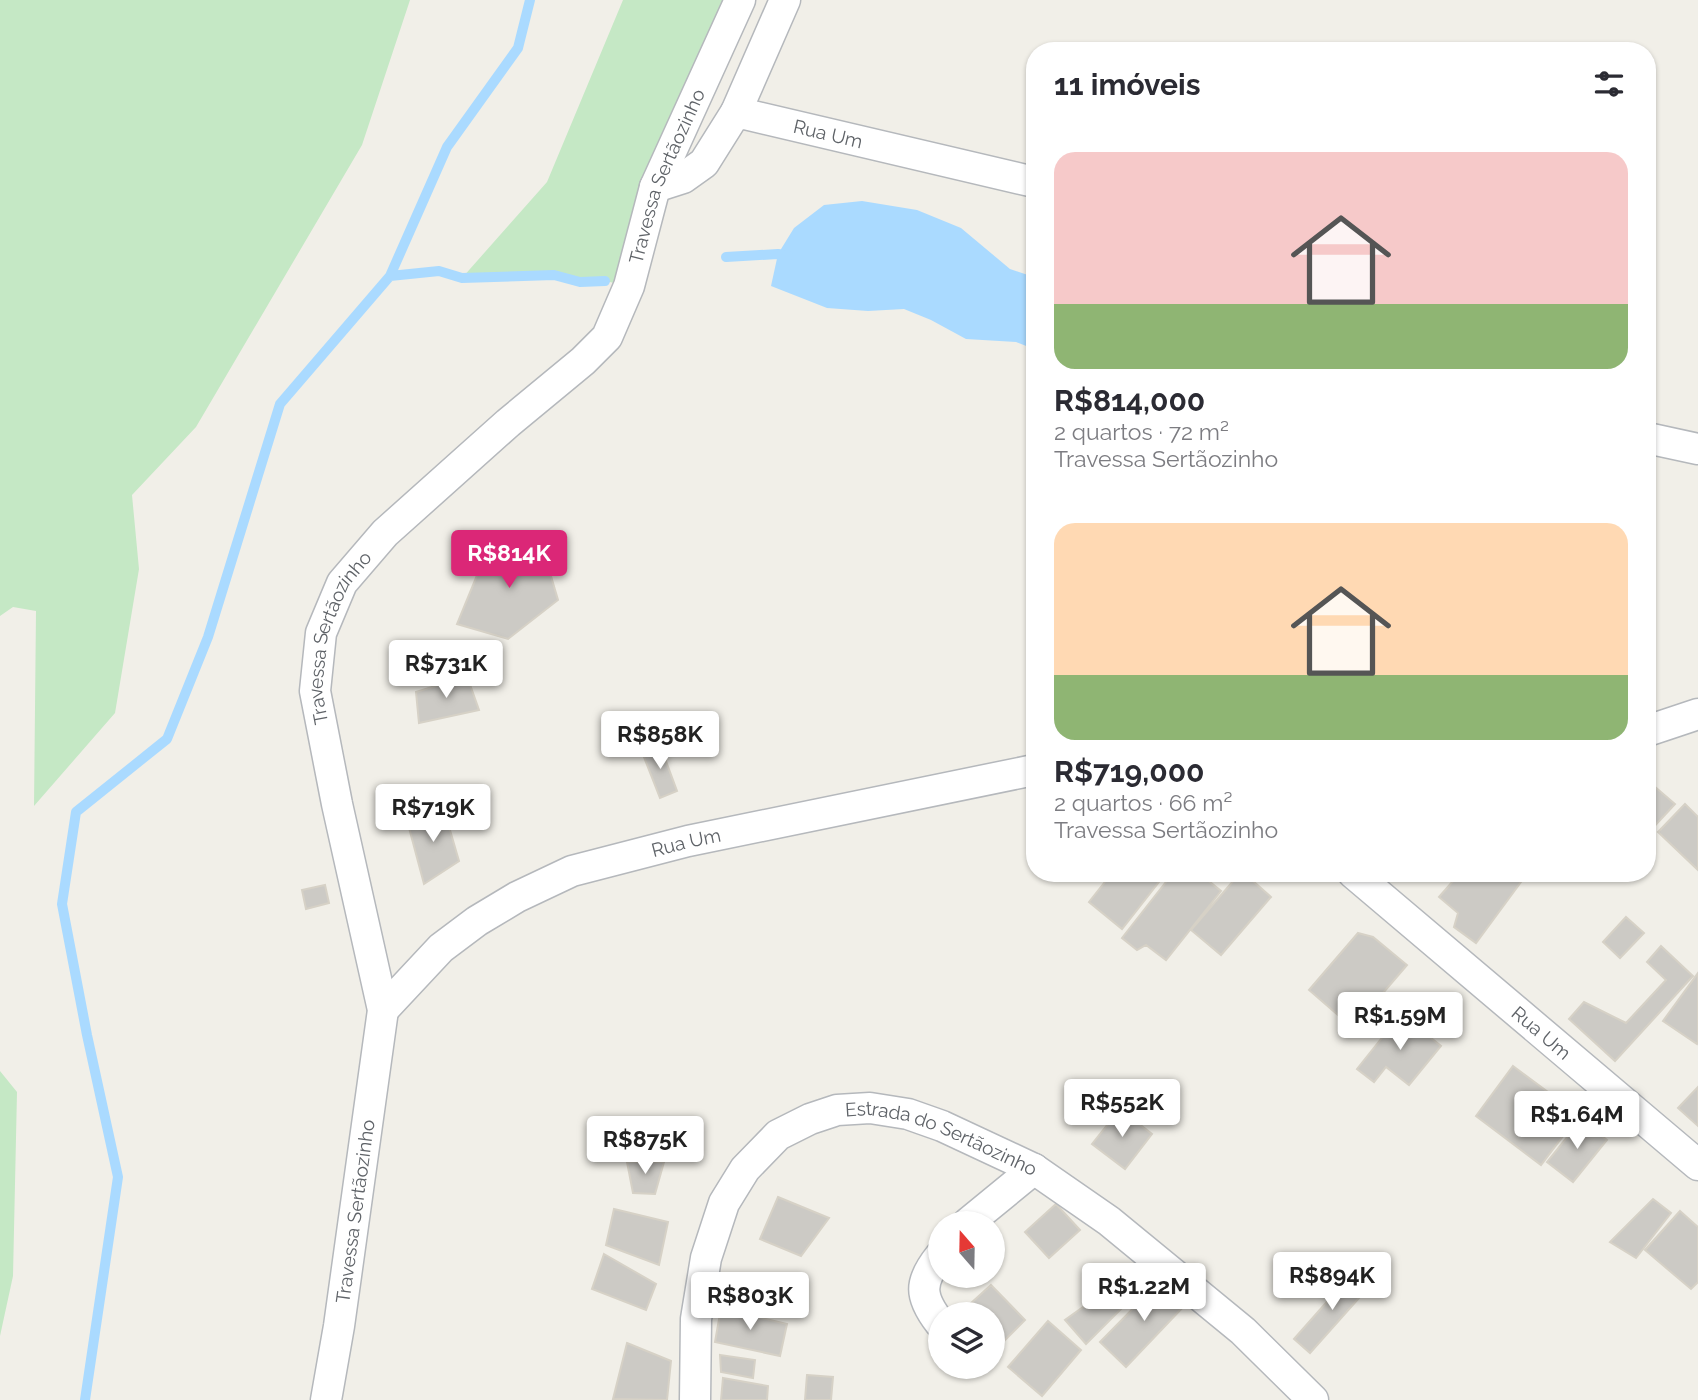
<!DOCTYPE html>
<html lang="pt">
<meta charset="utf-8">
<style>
:root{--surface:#fff;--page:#f7f7f7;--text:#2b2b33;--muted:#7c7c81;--accent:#db2777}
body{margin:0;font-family:Raleway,sans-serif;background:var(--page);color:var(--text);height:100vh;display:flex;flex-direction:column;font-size:26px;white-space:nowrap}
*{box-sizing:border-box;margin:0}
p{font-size:23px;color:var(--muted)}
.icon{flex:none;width:38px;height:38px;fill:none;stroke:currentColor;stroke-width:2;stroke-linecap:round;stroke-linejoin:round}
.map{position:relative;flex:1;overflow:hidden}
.details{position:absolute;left:1026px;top:42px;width:630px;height:840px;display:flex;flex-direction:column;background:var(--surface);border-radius:28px;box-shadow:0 2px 5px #0004}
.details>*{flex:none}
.needle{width:46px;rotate:340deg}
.fabs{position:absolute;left:928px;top:1211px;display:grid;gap:14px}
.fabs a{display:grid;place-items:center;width:77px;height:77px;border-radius:50%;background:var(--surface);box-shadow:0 2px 5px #0004;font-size:35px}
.price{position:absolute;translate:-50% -60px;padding:0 16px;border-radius:7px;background:#fff;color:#222;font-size:23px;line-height:46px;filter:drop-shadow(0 2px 4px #0008)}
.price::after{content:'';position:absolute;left:50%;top:42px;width:21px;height:16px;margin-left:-10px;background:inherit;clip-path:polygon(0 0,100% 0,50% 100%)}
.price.on{background:var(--accent);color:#fff}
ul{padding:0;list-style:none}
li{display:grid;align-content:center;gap:14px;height:371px;padding:0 28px}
li span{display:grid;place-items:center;height:217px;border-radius:21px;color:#555}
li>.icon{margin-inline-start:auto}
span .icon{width:126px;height:126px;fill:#fffc;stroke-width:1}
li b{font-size:30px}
h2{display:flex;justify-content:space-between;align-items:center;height:84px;padding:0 28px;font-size:30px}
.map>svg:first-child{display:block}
.green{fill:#c5e8c5}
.water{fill:#aadaff}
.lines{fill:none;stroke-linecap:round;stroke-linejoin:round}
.stream{stroke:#aadaff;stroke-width:10}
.building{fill:#cccac5;stroke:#d6d1c6;stroke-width:2}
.minor-casing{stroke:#b5b8bc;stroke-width:33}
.minor{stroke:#fff;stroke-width:30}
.labels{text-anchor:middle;stroke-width:6;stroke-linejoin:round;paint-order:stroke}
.street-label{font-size:19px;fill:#5f6368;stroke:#fff}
</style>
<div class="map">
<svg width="1698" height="1400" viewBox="0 0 1698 1400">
<rect width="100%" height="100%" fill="#f1efe8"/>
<!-- green -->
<path class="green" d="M0,0H410L362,145L196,427L132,495L139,569L115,713L34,806L36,611L13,607L0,616Z
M623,0H740L629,286L605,281L580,282L554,275L462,278L547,182Z
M0,1071L17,1092L13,1276L0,1336Z"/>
<!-- water -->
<path class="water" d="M862,201L917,210L961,228L1010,269L1034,277V349L1016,342L966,339L931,320L904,309L868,311L827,308L771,286L778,254L794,228L824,205Z"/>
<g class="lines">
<!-- stream -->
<path class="stream" d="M726,257L778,254L788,256
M390,276L439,271L462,278L554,275L580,282L605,281
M85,1400L118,1177L87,1035L62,904L76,812L167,739L208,637L280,404L390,276L447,147L518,48L530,0"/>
</g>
<!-- building -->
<path class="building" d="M491,541L543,549L558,600L508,639L457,624Z
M467,676L479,710L419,723L416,692Z
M660,745L677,791L660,798L642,752Z
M1647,780L1675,804L1651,830L1647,827Z
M1685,804L1698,817V870L1658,832Z
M443,806L459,861L424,884L408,824Z
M1112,873H1166L1122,929L1089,902Z
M1173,873H1199L1221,891L1166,960L1146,945L1137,950L1122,938Z
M1240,873H1244L1271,897L1221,955L1191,930Z
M1460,873H1480L1487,879L1492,873H1515L1521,882L1476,943L1454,927L1458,913L1439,897Z
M325,885L329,903L306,909L302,890Z
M1626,917L1644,933L1620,958L1603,942Z
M1358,933L1373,937L1407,965L1353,1028L1309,990Z
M1661,946L1693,976L1615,1061L1569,1019L1584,1002L1626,1023L1666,980L1647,962Z
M1698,973V1042L1697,1044L1663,1021Z
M1401,1014L1441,1046L1409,1085L1386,1067L1374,1082L1357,1069Z
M1513,1066L1579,1115L1541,1165L1476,1116Z
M1698,1087V1126L1678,1108Z
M1120,1109L1152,1134L1125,1169L1092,1144Z
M1581,1120L1607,1140L1573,1182L1547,1162Z
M627,1162H664L655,1194L633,1193Z
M778,1197L829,1218L801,1256L760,1239Z
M1653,1199L1671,1213L1636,1258L1610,1242Z
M1056,1204L1080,1230L1049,1258L1025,1232Z
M614,1209L668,1222L659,1265L606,1245Z
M1680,1211L1698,1227V1282L1691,1289L1645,1250Z
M604,1254L656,1284L646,1310L592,1289Z
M1355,1270L1368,1288L1310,1353L1294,1339Z
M1163,1278L1187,1303L1126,1367L1100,1342Z
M991,1285L1025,1320L992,1353V1314H959Z
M1111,1287L1127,1303L1086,1344L1065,1320Z
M721,1308L787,1324L780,1356L715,1342Z
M1048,1321L1081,1350L1042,1396L1008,1367Z
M627,1343L671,1361L667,1400L613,1399Z
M720,1355L755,1360L753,1378L721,1372Z
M807,1375L833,1377L831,1400H805Z
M723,1378L768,1386L767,1400H721Z"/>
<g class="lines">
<defs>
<g id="minor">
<path d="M736,112L785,0"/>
<path id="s1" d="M655,187L683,178L704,163L736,112L1034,182"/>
<path d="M1647,438L1698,449"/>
<path d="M1647,731L1698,714"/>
<path id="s2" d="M1353,873L1698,1165"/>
<path id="s3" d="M383,1010L441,948L477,921L517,897L572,871L688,841L1034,770"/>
<path d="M968,1223L1034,1169"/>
<path d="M940,1256C919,1282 919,1296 940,1323"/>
<path id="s4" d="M326,1400L339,1326L383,1010L337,804L315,691L321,633L342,583L385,533L508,423L583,361L607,337L629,286L655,187L740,0"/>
<path id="s5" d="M695,1400L696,1319L706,1258L724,1203L745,1169L778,1135L810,1119L837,1110L870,1108L908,1114L942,1126L1034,1169L1109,1221L1243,1331L1313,1400"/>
</g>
</defs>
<!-- minor casing -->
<use href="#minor" class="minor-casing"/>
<!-- minor -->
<use href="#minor" class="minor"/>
</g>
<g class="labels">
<!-- street labels -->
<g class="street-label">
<text dy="7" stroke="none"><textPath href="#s1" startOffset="210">Rua Um</textPath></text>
<text dy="7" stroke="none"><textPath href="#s4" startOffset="1367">Travessa Sertãozinho</textPath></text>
<text dy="7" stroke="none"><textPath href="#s4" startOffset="779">Travessa Sertãozinho</textPath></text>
<text dy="7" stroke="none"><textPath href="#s3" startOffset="355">Rua Um</textPath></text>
<text dy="7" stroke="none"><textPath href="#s2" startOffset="247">Rua Um</textPath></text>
<text dy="7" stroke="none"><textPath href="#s5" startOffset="462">Estrada do Sertãozinho</textPath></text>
<text dy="7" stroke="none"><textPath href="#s4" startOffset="191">Travessa Sertãozinho</textPath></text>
</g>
</g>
</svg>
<div class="fabs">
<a><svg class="needle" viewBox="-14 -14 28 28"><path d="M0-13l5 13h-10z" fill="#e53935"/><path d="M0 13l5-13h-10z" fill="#7c7c81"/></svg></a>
<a><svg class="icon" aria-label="layers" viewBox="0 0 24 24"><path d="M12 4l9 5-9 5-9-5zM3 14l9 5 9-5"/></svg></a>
</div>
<b class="price on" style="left:509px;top:590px">R$814K</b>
<b class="price" style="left:446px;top:700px">R$731K</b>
<b class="price" style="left:660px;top:771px">R$858K</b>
<b class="price" style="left:433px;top:844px">R$719K</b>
<b class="price" style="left:1400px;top:1052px">R$1.59M</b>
<b class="price" style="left:1122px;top:1139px">R$552K</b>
<b class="price" style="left:1577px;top:1151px">R$1.64M</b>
<b class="price" style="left:645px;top:1176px">R$875K</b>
<b class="price" style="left:1332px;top:1312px">R$894K</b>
<b class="price" style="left:1144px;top:1323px">R$1.22M</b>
<b class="price" style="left:750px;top:1332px">R$803K</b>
<section class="details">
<h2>11 imóveis<svg class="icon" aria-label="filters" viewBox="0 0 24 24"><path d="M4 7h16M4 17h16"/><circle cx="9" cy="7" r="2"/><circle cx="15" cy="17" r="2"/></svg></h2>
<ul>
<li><span style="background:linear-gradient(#f6c9c9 70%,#8fb573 0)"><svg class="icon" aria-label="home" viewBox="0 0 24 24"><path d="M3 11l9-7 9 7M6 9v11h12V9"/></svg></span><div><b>R$814,000</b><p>2 quartos · 72 m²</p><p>Travessa Sertãozinho</p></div></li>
<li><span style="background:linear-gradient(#ffd9b3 70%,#8fb573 0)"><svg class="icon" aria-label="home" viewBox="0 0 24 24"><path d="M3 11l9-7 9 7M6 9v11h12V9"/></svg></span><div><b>R$719,000</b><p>2 quartos · 66 m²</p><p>Travessa Sertãozinho</p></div></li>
</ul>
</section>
</div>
